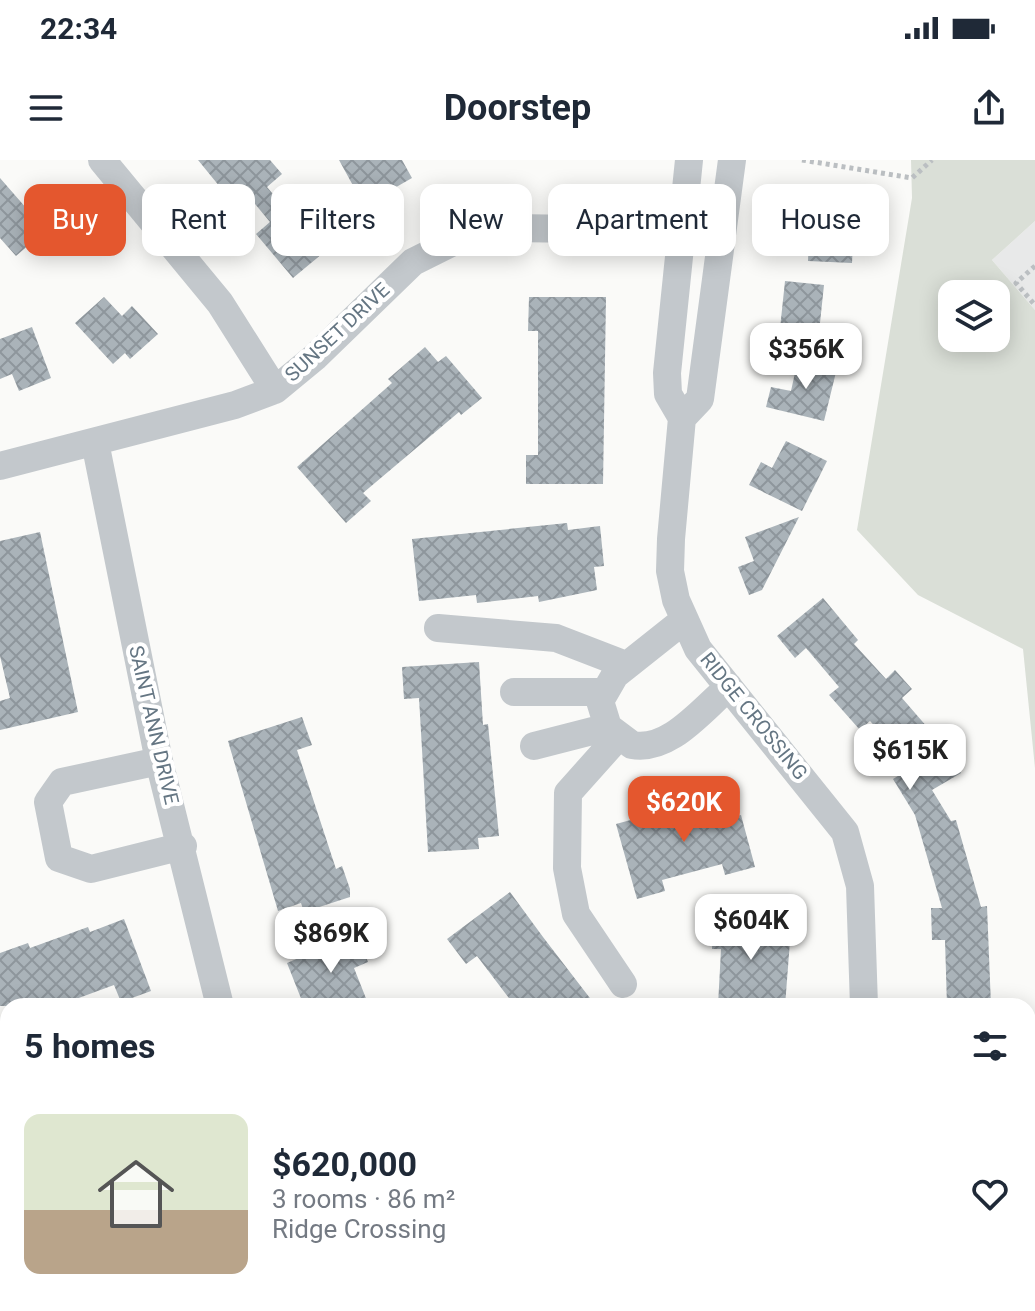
<!DOCTYPE html>
<meta charset="utf-8">
<style>
:root{--surface:#fff;--page:#f6f6f7;--text:#1f2937;--muted:#747a83;--accent:#e4572e}
body{margin:0;font-family:Roboto,sans-serif;background:var(--page);color:var(--text);height:100vh;display:flex;flex-direction:column;font-size:30px;white-space:nowrap}
*{box-sizing:border-box;margin:0}
p{font-size:26px;color:var(--muted)}
.icon{flex:none;width:44px;height:44px;fill:none;stroke:currentColor;stroke-width:2;stroke-linecap:round;stroke-linejoin:round}
.map{position:relative;flex:1;overflow:hidden}
.details{position:absolute;left:0px;top:838px;width:1036px;height:314px;display:flex;flex-direction:column;background:var(--surface);border-radius:24px 24px 0 0;box-shadow:0 4px 20px #0003}
.details>*{flex:none}
.top-card{position:absolute;left:24px;top:24px;width:988px;height:72px;display:flex;gap:16px}
.fabs{position:absolute;left:938px;top:120px;display:grid;gap:16px}
.fabs a{display:grid;place-items:center;width:72px;height:72px;border-radius:16px;background:var(--surface);box-shadow:0 4px 20px #0003;font-size:40px}
.price{position:absolute;translate:-50% -68px;padding:0 18px;border-radius:16px;background:#fff;color:#222;font-size:26px;line-height:52px;filter:drop-shadow(0 2px 4px #0008)}
.price::after{content:'';position:absolute;left:50%;top:48px;width:24px;height:18px;margin-left:-12px;background:inherit;clip-path:polygon(0 0,100% 0,50% 100%)}
.price.on{background:var(--accent);color:#fff}
ul{padding:0;list-style:none}
li{display:flex;align-items:center;gap:24px;height:200px;padding:0 24px}
li span{display:grid;place-items:center;flex:none;width:224px;height:160px;border-radius:16px;color:#555}
li>.icon{margin-inline-start:auto}
span .icon{width:96px;height:96px;fill:#fffc;stroke-width:1}
li b{font-size:34px}
h2{display:flex;justify-content:space-between;align-items:center;height:96px;padding:0 24px;font-size:34px}
.chip{padding:0 28px;border-radius:16px;background:var(--surface);box-shadow:0 4px 20px #0003;font-size:28px;line-height:72px}
.chip.on{background:var(--accent);color:#fff}
.status{display:flex;justify-content:space-between;align-items:center;height:56px;padding:0 40px;background:var(--surface);direction:ltr}
.status svg{height:22px;fill:currentColor}
header{display:flex;justify-content:space-between;align-items:center;height:104px;padding:0 24px;background:var(--surface);font-size:36px;font-weight:700}
.map>svg:first-child{display:block}
.built{fill:#e8e9e9}
.green{fill:#dadfd7;fill-rule:evenodd}
.building{fill:url(#building-cross-hatch)}
.lines{fill:none;stroke-linecap:round;stroke-linejoin:round}
.path{stroke:#bbbfc2;stroke-width:5;stroke-dasharray:4 4;stroke-linecap:butt}
.minor{stroke:#c3c8cc;stroke-width:28}
.labels{text-anchor:middle;stroke-width:8;stroke-linejoin:round;paint-order:stroke}
.street-label{font-size:20px;fill:#657683;stroke:#fff}
</style>
<div class="status"><b>22:34</b><svg viewBox="0 0 49 12"><path d="M0 12V9h3v3zM5 12V6h3v6zM10 12V3h3v9zM15 12V0h3v12zM26 1h20v11H26zM47 4h2v5h-2z"/></svg></div>
<header><svg class="icon" aria-label="menu" viewBox="0 0 24 24"><path d="M4 6h16M4 12h16M4 18h16"/></svg>Doorstep<svg class="icon" aria-label="share" viewBox="0 0 24 24"><path d="M12 15V3M7 8l5-5 5 5M5 13v7h14v-7"/></svg></header>
<div class="map">
<svg width="1035" height="1151" viewBox="0 0 1035 1151">
<defs>
<pattern id="building-cross-hatch" width="8" height="8" patternUnits="userSpaceOnUse" patternTransform="scale(2)"><rect width="8" height="8" fill="#aab3b9"/><path d="M0 0l8 8M0 8l8-8" fill="none" stroke="#8e969c"/></pattern>
</defs>
<rect width="100%" height="100%" fill="#fafaf8"/>
<!-- built -->
<path class="built" d="M1035,61V150L992,100Z"/>
<!-- green -->
<path class="green" d="M911,0H1035V61L992,100L1035,150V608L1023,489L918,435L857,370L912,38ZM996,134V178H952V134Z"/>
<!-- building -->
<path class="building" d="M198,0H270L282,14L267,27L323,93L293,118L256,74L270,62L241,27L229,38Z
M339,0H402L412,18L377,38L369,24L356,31Z
M0,18L27,49L41,36L66,63L45,81L40,75L16,96L0,78Z
M794,43L855,45L852,103L808,101L809,75H793Z
M785,121L824,125L818,182L779,178Z
M104,137L122,156L132,146L158,174L130,199L125,193L113,204L75,163Z
M529,137H606L603,324H526V295H538V171H528Z
M32,167L51,218L19,231L12,214L0,219V179Z
M425,187L438,202L446,196L482,238L461,255L459,252L363,333L371,341L346,363L297,307L392,223L388,219Z
M798,199L837,208L824,261L766,247L771,227L791,231Z
M786,281L827,301L802,351L749,325L761,302L772,308Z
M799,357L762,430L749,435L738,407L754,401L745,377Z
M567,363L568,370L600,366L604,406L594,407L597,430L539,442L538,436L477,443L476,435L419,441L412,379Z
M40,372L78,552L0,570V541L10,538L0,496V381Z
M823,438L858,480L854,484L886,519L895,510L912,529L902,538L928,568L932,566L961,613L932,630L951,661L956,660L981,747L987,746L991,846H947L945,780H932L931,748H942L915,655L893,619L911,608L886,568L881,573L870,561L860,570L829,535L839,527L806,488L795,498L777,476Z
M479,502L483,565L488,564L499,676L478,678L479,689L428,692L419,538L404,539L402,507Z
M302,557L312,585L297,590L336,709L342,706L350,729V737L304,752L301,743L278,751L228,581Z
M726,634L732,657L741,655L755,707L725,715L722,704L662,720L665,731L637,739L616,664Z
M510,732L543,777L596,846H515L477,796L466,804L447,779Z
M713,756L764,759L763,766L791,768L785,846H718L721,789H712Z
M124,759L151,831L121,842L114,825L57,846H0V793L28,783L30,788L88,767L90,772Z
M357,773L368,802L354,808L369,846H304L287,803Z"/>
<g class="lines">
<!-- path -->
<path class="path" d="M802,0L912,18L932,0
M1035,106L1016,123L1035,145"/>
<!-- minor -->
<path class="minor" d="M102,0L220,143L275,230
M689,0L667,213L668,234L682,258L671,379L670,411L676,440L698,489L845,672L860,726L864,846
M682,258L700,239L732,0
M95,282L159,601L220,846
M0,306L235,245L275,230L315,197L413,102L469,74L512,68L720,71
M683,461L615,515L600,541L608,567L632,585C670,592 702,549 729,527
M438,468L556,478L626,505
M514,532H603
M618,577L568,633L567,708L576,754L623,824
M534,586L608,567
M159,601L62,622L48,642L59,698L91,709L183,686
M1028,1029L1035,1023
M397,1144L402,1151
M556,1151L565,1144
M887,1151L895,1144"/>
</g>
<g class="labels">
<!-- street labels -->
<g class="street-label">
<text transform="translate(337 172) rotate(-43)" y="7">SUNSET DRIVE</text>
<text transform="translate(754 556) rotate(51)" y="7">RIDGE CROSSING</text>
<text transform="translate(154 565) rotate(77)" y="7">SAINT ANN DRIVE</text>
</g>
</g>
</svg>
<div class="fabs">
<a><svg class="icon" aria-label="layers" viewBox="0 0 24 24"><path d="M12 4l9 5-9 5-9-5zM3 14l9 5 9-5"/></svg></a>
</div>
<b class="price" style="left:806px;top:231px">$356K</b>
<b class="price" style="left:910px;top:632px">$615K</b>
<b class="price on" style="left:684px;top:684px">$620K</b>
<b class="price" style="left:751px;top:802px">$604K</b>
<b class="price" style="left:331px;top:815px">$869K</b>
<div class="top-card">
<a class="chip on">Buy</a>
<a class="chip">Rent</a>
<a class="chip">Filters</a>
<a class="chip">New</a>
<a class="chip">Apartment</a>
<a class="chip">House</a>
</div>
<section class="details">
<h2>5 homes<svg class="icon" aria-label="filters" viewBox="0 0 24 24"><path d="M4 7h16M4 17h16"/><circle cx="9" cy="7" r="2"/><circle cx="15" cy="17" r="2"/></svg></h2>
<ul>
<li><span style="background:linear-gradient(#dfe7d0 60%,#b9a48a 0)"><svg class="icon" aria-label="home" viewBox="0 0 24 24"><path d="M3 11l9-7 9 7M6 9v11h12V9"/></svg></span><div><b>$620,000</b><p>3 rooms · 86 m²</p><p>Ridge Crossing</p></div><svg class="icon" aria-label="heart" viewBox="0 0 24 24"><path d="M12 20l-8-8c-3-5 5-10 8-4 3-6 11-1 8 4z"/></svg></li>
</ul>
</section>
</div>
